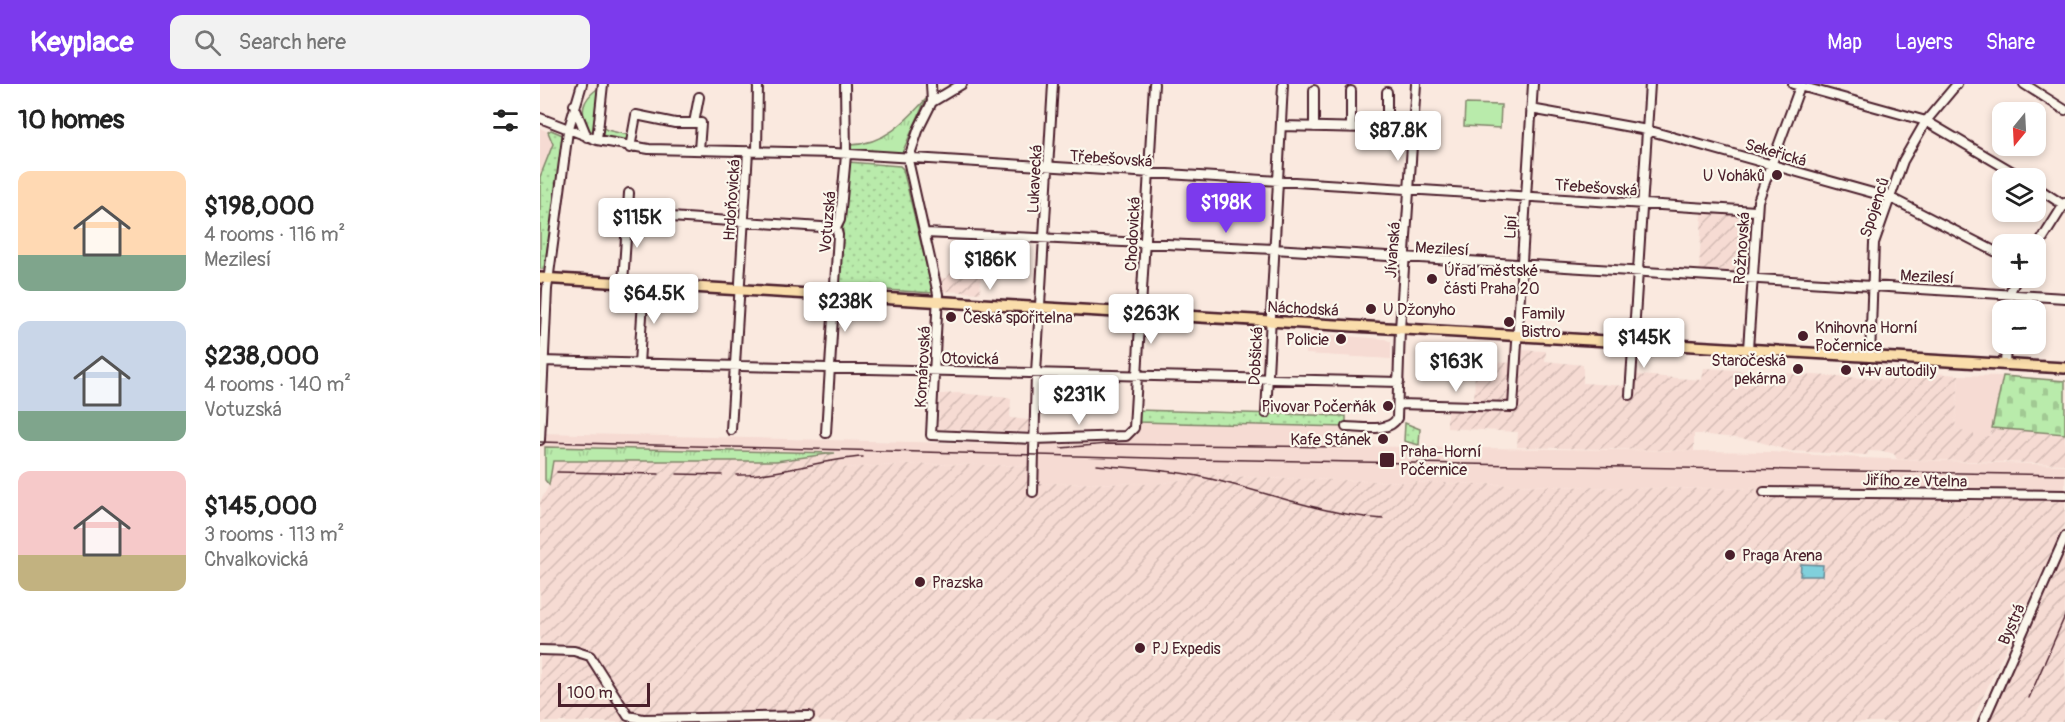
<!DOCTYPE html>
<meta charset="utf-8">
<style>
:root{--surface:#fff;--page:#f2f2f2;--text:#222;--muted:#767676;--accent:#7c3aed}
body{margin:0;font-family:Pangolin,sans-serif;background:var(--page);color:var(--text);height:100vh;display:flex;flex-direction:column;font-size:22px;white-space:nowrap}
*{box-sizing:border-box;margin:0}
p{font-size:20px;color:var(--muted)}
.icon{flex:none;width:33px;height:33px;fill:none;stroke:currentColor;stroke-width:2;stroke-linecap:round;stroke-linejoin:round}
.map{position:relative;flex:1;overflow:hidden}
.side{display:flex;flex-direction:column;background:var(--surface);width:540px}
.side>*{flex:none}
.needle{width:39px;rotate:198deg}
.controls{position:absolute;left:1452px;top:18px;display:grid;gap:12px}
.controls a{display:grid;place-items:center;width:54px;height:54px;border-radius:12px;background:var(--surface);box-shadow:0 3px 9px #0003;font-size:30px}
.scale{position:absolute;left:18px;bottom:15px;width:92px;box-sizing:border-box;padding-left:6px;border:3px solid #4a1f2b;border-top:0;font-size:16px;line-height:21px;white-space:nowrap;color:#4a1f2b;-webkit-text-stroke:4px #fbf7ec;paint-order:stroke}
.price{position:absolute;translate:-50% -51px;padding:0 14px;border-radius:6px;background:#fff;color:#222;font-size:20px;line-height:39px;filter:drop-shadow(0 2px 3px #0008)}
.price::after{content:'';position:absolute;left:50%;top:36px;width:18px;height:14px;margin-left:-9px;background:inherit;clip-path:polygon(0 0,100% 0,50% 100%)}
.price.on{background:var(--accent);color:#fff}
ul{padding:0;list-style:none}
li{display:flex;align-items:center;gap:18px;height:150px;padding:0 18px}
li span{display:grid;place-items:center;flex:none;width:168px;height:120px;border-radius:12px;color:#555}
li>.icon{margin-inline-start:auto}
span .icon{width:72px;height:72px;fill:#fffc;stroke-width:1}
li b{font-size:26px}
h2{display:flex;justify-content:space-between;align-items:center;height:72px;padding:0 18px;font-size:26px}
header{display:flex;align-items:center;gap:36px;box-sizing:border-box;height:84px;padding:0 30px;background:var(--accent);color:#fff}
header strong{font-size:28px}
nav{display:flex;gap:33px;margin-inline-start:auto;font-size:21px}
.search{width:420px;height:54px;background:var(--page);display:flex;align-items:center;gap:15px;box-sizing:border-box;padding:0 21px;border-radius:12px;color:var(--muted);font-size:22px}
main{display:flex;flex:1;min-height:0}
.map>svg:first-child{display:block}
.built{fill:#f6dbd3}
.industrial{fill:url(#industrial-furrows)}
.grass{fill:url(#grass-tufts);stroke:#82856b;stroke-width:1.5}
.cemetery{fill:url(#cemetery-stones);stroke:#82856b;stroke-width:1.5}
.park{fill:url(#park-dots);stroke:#82856b;stroke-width:1.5}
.pitch{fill:#b9ebab;stroke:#82856b;stroke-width:1.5}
.water{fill:url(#water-ripples);stroke:#6a8995;stroke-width:1.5}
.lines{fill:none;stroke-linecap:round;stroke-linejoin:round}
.minor-casing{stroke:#4a1f2b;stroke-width:12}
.major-casing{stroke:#4a1f2b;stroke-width:14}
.minor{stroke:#fbf7ec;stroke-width:8}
.major{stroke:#faddab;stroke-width:9}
.rail{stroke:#4a1f2b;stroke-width:1.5}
.poi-dot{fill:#4a1f2b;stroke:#fbf7ec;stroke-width:2}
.labels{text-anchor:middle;stroke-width:4.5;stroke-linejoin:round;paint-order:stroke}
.street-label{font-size:16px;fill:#4a1f2b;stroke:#fbf7ec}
.poi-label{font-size:16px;fill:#4a1f2b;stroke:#fbf7ec;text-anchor:start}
</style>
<header>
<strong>Keyplace</strong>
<div class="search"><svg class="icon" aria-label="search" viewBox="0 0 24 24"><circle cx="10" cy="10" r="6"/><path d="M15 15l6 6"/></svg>Search here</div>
<nav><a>Map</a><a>Layers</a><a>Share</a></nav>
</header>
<main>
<section class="side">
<h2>10 homes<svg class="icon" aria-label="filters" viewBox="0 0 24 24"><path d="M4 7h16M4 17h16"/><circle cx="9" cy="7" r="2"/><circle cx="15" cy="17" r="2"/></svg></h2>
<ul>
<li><span style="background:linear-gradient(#ffd9b3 70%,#7fa58c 0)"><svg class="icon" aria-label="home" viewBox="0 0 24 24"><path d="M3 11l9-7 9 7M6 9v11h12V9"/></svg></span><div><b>$198,000</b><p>4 rooms · 116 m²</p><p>Mezilesí</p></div></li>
<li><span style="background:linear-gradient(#c9d6e8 75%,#7fa58c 0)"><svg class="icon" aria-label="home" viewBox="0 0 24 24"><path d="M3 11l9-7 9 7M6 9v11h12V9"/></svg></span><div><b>$238,000</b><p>4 rooms · 140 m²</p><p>Votuzská</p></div></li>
<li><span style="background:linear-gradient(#f6c9c9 70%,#c2b280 0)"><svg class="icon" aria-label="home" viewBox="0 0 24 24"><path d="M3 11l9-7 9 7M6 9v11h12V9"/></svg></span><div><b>$145,000</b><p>3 rooms · 113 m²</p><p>Chvalkovická</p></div></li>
</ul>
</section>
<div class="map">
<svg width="1525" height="638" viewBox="0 0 1525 638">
<defs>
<pattern id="industrial-furrows" width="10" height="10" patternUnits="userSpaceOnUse" patternTransform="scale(1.5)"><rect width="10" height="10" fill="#f6dbd3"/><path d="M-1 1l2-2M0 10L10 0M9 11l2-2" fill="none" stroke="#d4bcb5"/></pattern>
<pattern id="grass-tufts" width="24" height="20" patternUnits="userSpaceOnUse" patternTransform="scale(1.5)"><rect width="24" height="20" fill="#b9ebab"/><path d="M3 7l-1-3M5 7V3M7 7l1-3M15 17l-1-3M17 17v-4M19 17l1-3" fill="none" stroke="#a1c993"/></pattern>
<pattern id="cemetery-stones" width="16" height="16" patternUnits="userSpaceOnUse" patternTransform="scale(1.5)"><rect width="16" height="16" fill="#b9ebab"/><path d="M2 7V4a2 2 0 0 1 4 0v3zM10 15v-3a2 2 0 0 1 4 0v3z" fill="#a1c993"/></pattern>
<pattern id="park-dots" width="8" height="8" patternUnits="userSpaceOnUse" patternTransform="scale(1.5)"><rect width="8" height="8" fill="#b9ebab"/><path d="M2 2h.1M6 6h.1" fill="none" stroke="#a1c993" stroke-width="1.8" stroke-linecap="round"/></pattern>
<pattern id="water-ripples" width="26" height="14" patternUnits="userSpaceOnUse" patternTransform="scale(1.5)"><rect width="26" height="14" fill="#80d0dc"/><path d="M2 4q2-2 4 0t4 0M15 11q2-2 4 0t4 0" fill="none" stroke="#70b2bd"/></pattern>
</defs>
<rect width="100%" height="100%" fill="#fae9df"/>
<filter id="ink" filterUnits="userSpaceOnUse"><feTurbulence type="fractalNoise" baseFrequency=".0167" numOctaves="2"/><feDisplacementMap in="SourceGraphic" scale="12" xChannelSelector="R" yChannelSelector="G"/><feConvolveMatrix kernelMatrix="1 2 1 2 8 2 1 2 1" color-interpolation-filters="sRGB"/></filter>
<g filter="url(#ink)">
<!-- built -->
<path class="built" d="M0,44L8,48L13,60L0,93Z
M767,249L845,255L851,258V275L766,270Z
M1419,291L1463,292L1450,352H1434V349L1415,347Z
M597,338L804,343L807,362L1231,368L1320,374L1525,381V407L1082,404L720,394L648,388L646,395L618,400L498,399V382L378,380L300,384L298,369L0,363V349L498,361L595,353Z"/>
<!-- industrial -->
<path class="industrial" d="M1162,129L1211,131L1208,189L1159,187Z
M413,185H419V189L441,190L440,209L403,207L400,194H407Z
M981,266L1006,267L1005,277L1043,281V299L1085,302L1086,290L1162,296L1164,284L1351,296L1352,286L1419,291L1415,347L1434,348V352H1450L1452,344L1525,350V380L1357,375L1354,370L1348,368L1328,367L1327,371L1250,367L1213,356L1159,350H1154V367L977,363L978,348L907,344V325H934L935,278L979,279Z
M418,309L471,314L470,334L489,336V348L398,345L400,310Z
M298,369L300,384L378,380L498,382L499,399L618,400L646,395L647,388L720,394L1082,404L1525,407V440L1431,638H280L278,635L194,638H0V418L9,401L12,377H236Z
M1525,469V638H1447L1461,610Z"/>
<!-- grass -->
<path class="grass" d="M57,5L60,7L55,49L47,45C41,27 41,17 57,5Z
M386,15L362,69L309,66L310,61C344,60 364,39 386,15Z
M61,42L67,46L88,51L90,60L60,51Z
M5,363L295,369L236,377H13L9,401L5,396Z"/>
<!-- cemetery -->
<path class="cemetery" d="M1463,292L1525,297V350L1452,344Z"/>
<!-- park -->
<path class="park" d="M11,46L25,52L4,185H0V93L13,60L8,48Z
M308,78L360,82L363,85L393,209L298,203Z
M597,326L806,332V343L597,338Z
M865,339L880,345L879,361L864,357Z"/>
<!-- pitch -->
<path class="pitch" d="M925,20L961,21L960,44L924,42Z"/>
<!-- water -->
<path class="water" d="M1261,480L1283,481L1282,492H1260Z"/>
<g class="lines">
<defs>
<path id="minor" d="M391,0L392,18
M422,0L392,18L379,44L368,76L398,210L391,351L494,355L586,352L594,344L614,0
M1253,0L1386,37L1483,94
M1484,0L1525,26
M34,21L47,53
M991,25L1107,46L1351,114L1462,171
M0,34L57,56L109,65L294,69L1216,127
M154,39L159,13
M741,42L873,45
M774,43V6
M811,44V7
M847,45V8
M57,56L63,0
M90,64L96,31L135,39H161L159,66
M217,67L218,0
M1496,103L1525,122
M86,130L296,144
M385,149L734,165L1525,214
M1496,165L1525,119
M83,199L89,109
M1468,226L1469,210L1477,194
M1208,265L1218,117L1261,0
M1330,273L1334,159L1363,77L1386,37L1417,0
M0,277L859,298
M99,280L104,200
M1465,281L1466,260
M1090,311L1110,0
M858,320L973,323L993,0
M726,329L743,0
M806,343C820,343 850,349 857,334L860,245L876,0
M191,346L208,67
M286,349L298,151L296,144L300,136L306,71L305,0
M0,356L7,205L28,47L42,0
M493,408L496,289L513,0
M1224,408L1525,411
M0,566L34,567L50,572L88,632L103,635L269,632
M1443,638L1525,453"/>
<path id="major" d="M0,194L1525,284"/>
</defs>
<!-- minor casing -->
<use href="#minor" class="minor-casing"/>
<!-- major casing -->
<use href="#major" class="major-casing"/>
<!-- minor -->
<use href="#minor" class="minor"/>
<!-- major -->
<use href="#major" class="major"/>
<!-- rail -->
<path class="rail" d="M0,358L651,375L1525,391
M521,364L567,360L803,363
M557,381C591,384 624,385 658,392C722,406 775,429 843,435
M17,388L119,390
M137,390L182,391
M196,391C240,392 280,375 323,373
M1489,614L1525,532"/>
</g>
</g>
<!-- markers -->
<g class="poi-dot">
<circle cx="1237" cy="91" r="6"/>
<circle cx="892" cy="195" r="6"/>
<circle cx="831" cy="225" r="6"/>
<circle cx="411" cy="233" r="6"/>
<circle cx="969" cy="238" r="6"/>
<circle cx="1263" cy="252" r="6"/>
<circle cx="801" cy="255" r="6"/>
<circle cx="1258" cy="285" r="6"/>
<circle cx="1306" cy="286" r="6"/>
<circle cx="848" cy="322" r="6"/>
<circle cx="843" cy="355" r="6"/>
<rect x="839" y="368" width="16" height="16" rx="3"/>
<circle cx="1190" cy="471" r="6"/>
<circle cx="380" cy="498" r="6"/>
<circle cx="600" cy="564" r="6"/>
</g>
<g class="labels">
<!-- street labels -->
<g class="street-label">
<text transform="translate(1236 68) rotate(16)" y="6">Sekeřická</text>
<text transform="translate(571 74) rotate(4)" y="6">Třebešovská</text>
<text transform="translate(494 95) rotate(-87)" y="6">Lukavecká</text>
<text transform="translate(1056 103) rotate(4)" y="6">Třebešovská</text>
<text transform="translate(191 116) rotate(-86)" y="6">Hrdoňovická</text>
<text transform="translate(1334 123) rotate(-72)" y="6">Spojenců</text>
<text transform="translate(287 138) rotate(-85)" y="6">Votuzská</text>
<text transform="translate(970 143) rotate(-86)" y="6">Lipí</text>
<text transform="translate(592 150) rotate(-87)" y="6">Chodovická</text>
<text transform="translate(902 164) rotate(3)" y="6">Mezilesí</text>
<text transform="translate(1201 164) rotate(-86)" y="6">Rožnovská</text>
<text transform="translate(852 166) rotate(-86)" y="6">Jívanská</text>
<text transform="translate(1387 192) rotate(3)" y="6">Mezilesí</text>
<text transform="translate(763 224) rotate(3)" y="6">Náchodská</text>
<text transform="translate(715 272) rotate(-87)" y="6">Dobšická</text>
<text transform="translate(430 274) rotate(1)" y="6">Otovická</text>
<text transform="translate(382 283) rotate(-87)" y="6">Komárovská</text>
<text transform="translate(1375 396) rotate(1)" y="6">Jiřího ze Vtelna</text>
<text transform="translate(1471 540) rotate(-66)" y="6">Bystrá</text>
</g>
<!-- poi labels -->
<g class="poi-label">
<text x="1225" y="97" text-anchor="end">U Voháků</text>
<text x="904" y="192">Úřad městské<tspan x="904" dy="18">části Praha 20</tspan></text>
<text x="843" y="231">U Džonyho</text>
<text x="981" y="235">Family<tspan x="981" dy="18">Bistro</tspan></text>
<text x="423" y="239">Česká spořitelna</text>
<text x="1275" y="249">Knihovna Horní<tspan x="1275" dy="18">Počernice</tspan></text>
<text x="789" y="261" text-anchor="end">Policie</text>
<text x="1246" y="282" text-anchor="end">Staročeská<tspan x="1246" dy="18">pekárna</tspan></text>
<text x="1318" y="292">v+v autodily</text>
<text x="836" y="328" text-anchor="end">Pivovar Počerňák</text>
<text x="831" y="361" text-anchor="end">Kafe Stánek</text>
<text x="860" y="373">Praha-Horní<tspan x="860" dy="18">Počernice</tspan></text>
<text x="1202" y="477">Praga Arena</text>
<text x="392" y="504">Prazska</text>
<text x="612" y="570">PJ Expedis</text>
</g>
</g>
</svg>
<div class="controls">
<a><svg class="needle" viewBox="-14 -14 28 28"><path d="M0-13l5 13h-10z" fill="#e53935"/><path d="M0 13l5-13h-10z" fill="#767676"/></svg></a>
<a><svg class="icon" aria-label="layers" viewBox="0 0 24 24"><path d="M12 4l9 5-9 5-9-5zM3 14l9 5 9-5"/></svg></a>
<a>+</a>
<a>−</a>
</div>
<div class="scale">100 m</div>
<b class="price" style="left:858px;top:78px">$87.8K</b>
<b class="price on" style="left:686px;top:150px">$198K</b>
<b class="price" style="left:97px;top:165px">$115K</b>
<b class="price" style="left:450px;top:207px">$186K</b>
<b class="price" style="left:114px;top:241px">$64.5K</b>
<b class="price" style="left:305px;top:249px">$238K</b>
<b class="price" style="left:611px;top:261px">$263K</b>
<b class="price" style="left:1104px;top:285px">$145K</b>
<b class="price" style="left:916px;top:309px">$163K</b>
<b class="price" style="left:539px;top:342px">$231K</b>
</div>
</main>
